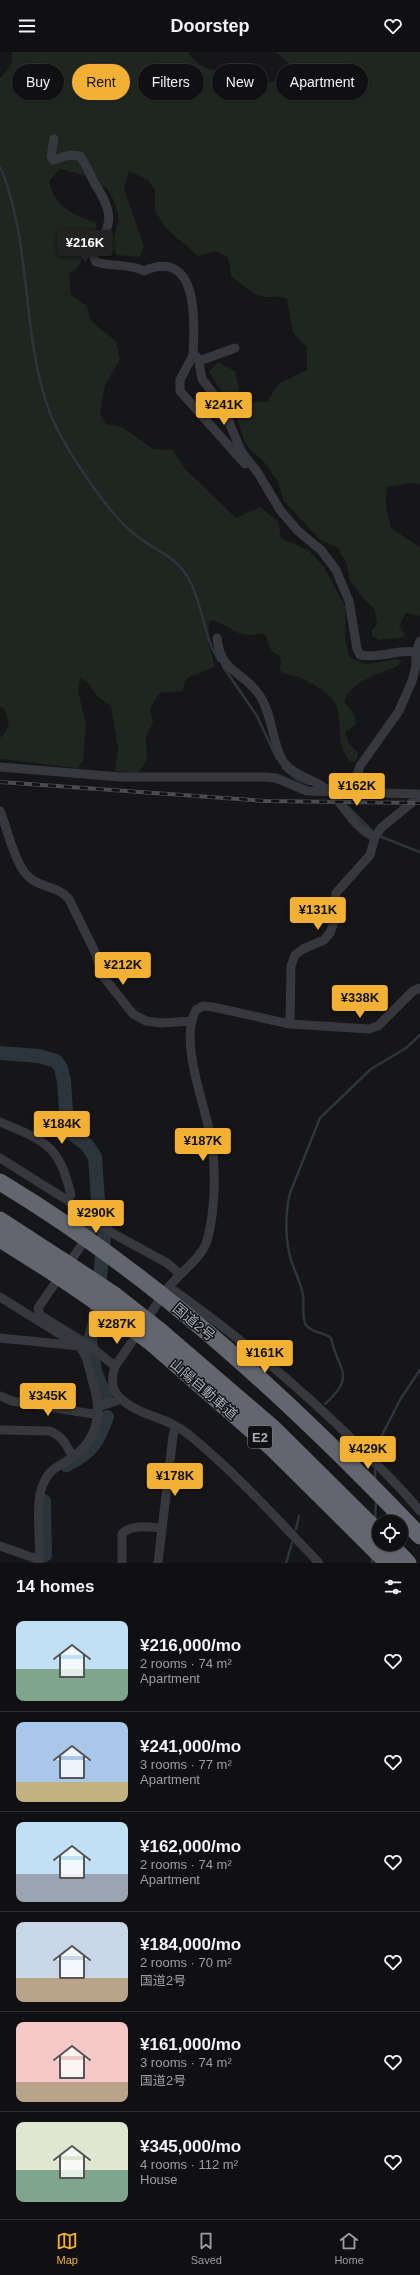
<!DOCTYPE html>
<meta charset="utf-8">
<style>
:root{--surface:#101012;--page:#1e1e20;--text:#f1f3f6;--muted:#9c9d9f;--line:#303032;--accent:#f2b134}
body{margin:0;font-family:Arial,"Noto Sans JP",sans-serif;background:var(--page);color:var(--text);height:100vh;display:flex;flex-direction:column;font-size:15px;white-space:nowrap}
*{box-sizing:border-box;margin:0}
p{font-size:13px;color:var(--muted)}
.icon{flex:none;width:22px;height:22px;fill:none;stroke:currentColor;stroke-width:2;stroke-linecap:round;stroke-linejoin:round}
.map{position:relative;height:1511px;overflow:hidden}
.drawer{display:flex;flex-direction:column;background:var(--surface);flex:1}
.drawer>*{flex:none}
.hud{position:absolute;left:12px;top:12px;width:396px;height:36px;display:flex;gap:8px}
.tools{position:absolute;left:372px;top:1463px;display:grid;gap:8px}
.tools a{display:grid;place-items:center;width:36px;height:36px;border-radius:50%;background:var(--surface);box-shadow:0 1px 3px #0004,0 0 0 1px var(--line);font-size:20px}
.price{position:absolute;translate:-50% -34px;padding:0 9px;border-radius:4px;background:var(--accent);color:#111;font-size:13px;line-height:26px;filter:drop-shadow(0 1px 2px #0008)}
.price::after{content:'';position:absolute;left:50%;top:24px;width:12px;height:9px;margin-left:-6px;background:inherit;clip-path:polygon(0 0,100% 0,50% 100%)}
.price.active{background:#222;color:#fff}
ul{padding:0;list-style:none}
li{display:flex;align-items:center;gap:12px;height:100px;padding:0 16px}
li+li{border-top:1px solid var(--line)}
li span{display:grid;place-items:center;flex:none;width:112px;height:80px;border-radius:8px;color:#555}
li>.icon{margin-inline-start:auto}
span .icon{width:48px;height:48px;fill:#fffc;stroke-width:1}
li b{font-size:17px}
h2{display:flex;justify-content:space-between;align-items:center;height:48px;padding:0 16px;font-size:17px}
.tag{padding:0 14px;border-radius:18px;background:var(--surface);box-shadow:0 1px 3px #0004,0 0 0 1px var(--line);font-size:14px;line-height:36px}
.tag.active{background:var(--accent);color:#111}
header{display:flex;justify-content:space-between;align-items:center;height:52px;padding:0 16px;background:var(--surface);font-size:18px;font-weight:800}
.tab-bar{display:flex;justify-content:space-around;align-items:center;height:56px;border-top:1px solid var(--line);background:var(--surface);font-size:11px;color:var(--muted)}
.tab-bar a{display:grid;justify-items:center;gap:2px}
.tab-bar .active{color:var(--accent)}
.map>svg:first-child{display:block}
.green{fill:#1e261f}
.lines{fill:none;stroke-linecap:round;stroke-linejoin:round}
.stream{stroke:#2c353c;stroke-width:2.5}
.river{stroke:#2c353c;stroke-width:14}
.street{stroke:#37383d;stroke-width:9}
.highway{stroke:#63666e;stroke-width:17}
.rail-casing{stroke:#4a4c52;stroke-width:4}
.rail{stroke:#111113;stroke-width:2.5;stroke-dasharray:8;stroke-linecap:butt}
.highway-bridge{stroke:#63666e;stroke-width:17}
.labels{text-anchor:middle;stroke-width:3;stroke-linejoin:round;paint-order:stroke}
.shield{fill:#111113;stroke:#7b7e86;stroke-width:1}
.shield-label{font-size:13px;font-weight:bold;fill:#a8adb8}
.street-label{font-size:14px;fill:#a8adb8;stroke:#111113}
</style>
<header><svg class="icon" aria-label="menu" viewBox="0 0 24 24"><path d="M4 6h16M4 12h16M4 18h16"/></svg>Doorstep<svg class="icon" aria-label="heart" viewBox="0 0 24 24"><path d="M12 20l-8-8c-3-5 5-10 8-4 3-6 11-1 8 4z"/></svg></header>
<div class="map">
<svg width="420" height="1511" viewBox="0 0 420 1511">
<rect width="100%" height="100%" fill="#161618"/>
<!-- green -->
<path class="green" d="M12,0H188C205,29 239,13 262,32C277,30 284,27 289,12L276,0H420V432L411,431L387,435L386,455L391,476L420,495V564L406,561L399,574L406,584C398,588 388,586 379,588L372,584V578L377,572L375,558L364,547L350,529L347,513L337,495L320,488L284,449L277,428L265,411L251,398L244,389L235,359L209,320L218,310L235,319L240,343L249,350H267L278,332L307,318V296L293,280L287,247C275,242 269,247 260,244C250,240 240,231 231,224L228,205L216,199L198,204L166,176L155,159V138L148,128L129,119L124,137L144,194L140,205L117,203L110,194L119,169L115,151L107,136L80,122L60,117L49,129C56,157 71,161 96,171L95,190L76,217L69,222L71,243L87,254L90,266L97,274L116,289L120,307L105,333L100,362L106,372L122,375L153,397L173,398L185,417L236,466L260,455L278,469L281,486L309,499L324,515L346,556L345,586L349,605L366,612L397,607L401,609L398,614C382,620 348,631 344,650L354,662L356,672L345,680L349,692L358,701L357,708L350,710C345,702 340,694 340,685C339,672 341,658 332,647C324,637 309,630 298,625C290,622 284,623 279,617L281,610L279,603L271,599L266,584L262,581C238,588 234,575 213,568L209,569L208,590L215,614L186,627L182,639L159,641L150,657L153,670L146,685L147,708L138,721L115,719L118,696L111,654L98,645L88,631L80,626L78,639L86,672L83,709L77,716L0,707V686L5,681L9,671L4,656L0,654V27L12,11Z"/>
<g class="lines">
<!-- stream -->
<path class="stream" d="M0,114C33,193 20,281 50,361C63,394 107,460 134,482C149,495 169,501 182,517C203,543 201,581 219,609
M222,613L257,664L277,707
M283,716L296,727L309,732
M348,755L373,780
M379,784L420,800
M325,1352C357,1323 338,1319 331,1286C324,1280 308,1280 305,1271C302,1263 304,1252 303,1244C301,1231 295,1220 291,1208C285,1188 285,1161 290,1141L320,1066L371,1017L406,996L420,983
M375,1408L378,1391L401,1346L420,1318
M375,1415V1428
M375,1468L376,1449
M296,1477L299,1464
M286,1511L292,1491
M372,1511V1504"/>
<!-- river -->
<path class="river" d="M0,1001L39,1004L56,1009L61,1016L64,1029L67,1073L71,1081L87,1093L95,1105L98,1149L106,1164L96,1266L90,1289L95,1319L106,1347
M66,1413C91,1402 98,1390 107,1365
M44,1449L45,1503"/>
<!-- street -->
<path class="street" d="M54,87L51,104L53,108L70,103L80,104C87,113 90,123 95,132C116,165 111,171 93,204L96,210C112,215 128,211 144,219C199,195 195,270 193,303
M235,296L202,308L199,311L202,327L222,353L241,399L258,421L280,458L298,479L321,498L336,518L349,549L357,597L360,603C379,607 397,597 416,600
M197,305L193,303L180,328V339L245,412
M217,586C221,623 244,618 260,644C273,663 273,699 286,713C298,726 318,728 330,740C345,754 355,778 375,785
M0,715L120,725H265L276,726L307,739L420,742
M351,741L360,714L399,659L412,629L416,614V600L420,589
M0,759C8,778 15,815 31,827C44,836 59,835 69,847L95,900L102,923L133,962L146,969L161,971L192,969
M290,972L291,914L295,903L303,897L324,888L330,881L333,873L336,841L370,803L375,785L381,776L420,744
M0,1070C46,1089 59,1093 71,1143L67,1148
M0,1106L67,1148L114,1182L167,1211L180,1222
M81,1158L79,1164L92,1178L38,1256L40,1263L87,1292L115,1314
M169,1235C238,1284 304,1338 364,1399C383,1419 403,1438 420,1459
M0,1245L66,1286L70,1292
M0,1286L79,1294C88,1303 89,1318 93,1331C102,1359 99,1385 74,1404C58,1416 50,1414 42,1435C35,1455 41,1489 39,1511
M0,1344L12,1349L99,1363
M98,1355L116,1349L119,1345
M0,1378L49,1379C62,1383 66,1393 73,1405
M0,1494L40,1508
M122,1511V1482C131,1472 149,1475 161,1476
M158,1511L173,1384L176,1374
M319,1511C277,1467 236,1421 188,1382C168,1365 138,1364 119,1345C110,1335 112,1326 115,1314C134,1288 150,1261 168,1236C179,1221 201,1207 207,1189C215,1160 216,1122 212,1092C207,1056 178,992 196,958L203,954L213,955L290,972L369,977L378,974L413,939L420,936"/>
<!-- highway -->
<path class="highway" d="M0,1130C158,1225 293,1351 420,1484
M0,1168L63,1209
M0,1187L54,1221
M160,1279L273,1376L379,1481
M153,1292L271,1395L388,1511
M390,1492L408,1511"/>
<defs>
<path id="rail" d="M0,730L266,749L420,751"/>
</defs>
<!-- rail casing -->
<use href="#rail" class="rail-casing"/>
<!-- rail -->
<use href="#rail" class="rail"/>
<!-- highway-bridge -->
<path class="highway-bridge" d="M63,1209L113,1242L160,1279
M54,1221L108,1258L153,1292"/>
</g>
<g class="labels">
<!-- shield labels -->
<rect class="shield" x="248" y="1374" width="24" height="22" rx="3"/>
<g class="shield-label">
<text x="260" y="1390">E2</text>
</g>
<!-- street labels -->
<g class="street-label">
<text transform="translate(194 1270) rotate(40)" y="5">国道2号</text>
<text transform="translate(204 1337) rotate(41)" y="5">山陽自動車道</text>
</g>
</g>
</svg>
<div class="tools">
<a><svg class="icon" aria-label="locate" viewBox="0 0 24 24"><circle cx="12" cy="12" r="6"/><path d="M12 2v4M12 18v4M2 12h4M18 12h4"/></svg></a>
</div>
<b class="price active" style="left:85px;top:212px">¥216K</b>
<b class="price" style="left:224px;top:374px">¥241K</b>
<b class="price" style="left:357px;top:755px">¥162K</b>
<b class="price" style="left:318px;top:879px">¥131K</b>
<b class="price" style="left:123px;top:934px">¥212K</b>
<b class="price" style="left:360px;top:967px">¥338K</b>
<b class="price" style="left:62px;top:1093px">¥184K</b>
<b class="price" style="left:203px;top:1110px">¥187K</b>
<b class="price" style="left:96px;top:1182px">¥290K</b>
<b class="price" style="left:117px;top:1293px">¥287K</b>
<b class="price" style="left:265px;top:1322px">¥161K</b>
<b class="price" style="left:48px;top:1365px">¥345K</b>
<b class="price" style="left:368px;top:1418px">¥429K</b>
<b class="price" style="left:175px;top:1445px">¥178K</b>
<div class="hud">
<a class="tag">Buy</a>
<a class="tag active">Rent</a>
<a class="tag">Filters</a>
<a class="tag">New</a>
<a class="tag">Apartment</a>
</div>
</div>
<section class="drawer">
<h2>14 homes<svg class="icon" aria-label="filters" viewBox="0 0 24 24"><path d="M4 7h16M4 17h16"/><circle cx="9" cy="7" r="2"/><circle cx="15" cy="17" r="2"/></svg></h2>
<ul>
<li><span style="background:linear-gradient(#bfe0f5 60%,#7fa58c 0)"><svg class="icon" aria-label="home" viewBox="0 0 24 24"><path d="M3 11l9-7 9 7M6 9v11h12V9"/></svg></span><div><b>¥216,000/mo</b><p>2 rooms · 74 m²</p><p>Apartment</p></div><svg class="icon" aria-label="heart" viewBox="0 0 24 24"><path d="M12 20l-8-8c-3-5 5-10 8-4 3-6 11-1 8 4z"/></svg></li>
<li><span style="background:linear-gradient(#a9c7e8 75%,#c2b280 0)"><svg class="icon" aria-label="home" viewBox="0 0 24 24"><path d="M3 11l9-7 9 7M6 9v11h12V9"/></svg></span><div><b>¥241,000/mo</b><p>3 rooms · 77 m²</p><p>Apartment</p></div><svg class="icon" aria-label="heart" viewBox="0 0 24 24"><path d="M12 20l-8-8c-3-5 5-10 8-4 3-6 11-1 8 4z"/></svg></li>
<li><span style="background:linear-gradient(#bfe0f5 65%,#9aa5b1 0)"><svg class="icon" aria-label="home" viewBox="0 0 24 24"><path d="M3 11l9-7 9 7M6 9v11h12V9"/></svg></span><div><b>¥162,000/mo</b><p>2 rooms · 74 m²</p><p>Apartment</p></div><svg class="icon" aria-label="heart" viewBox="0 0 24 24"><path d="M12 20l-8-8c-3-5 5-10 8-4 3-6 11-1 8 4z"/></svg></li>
<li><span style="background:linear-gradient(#c9d6e8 70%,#b9a48a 0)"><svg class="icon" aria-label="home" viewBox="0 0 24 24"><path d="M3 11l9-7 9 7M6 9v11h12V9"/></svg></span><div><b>¥184,000/mo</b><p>2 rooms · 70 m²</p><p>国道2号</p></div><svg class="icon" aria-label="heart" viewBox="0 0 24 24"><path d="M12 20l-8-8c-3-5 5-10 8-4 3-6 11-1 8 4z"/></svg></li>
<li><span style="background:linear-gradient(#f6c9c9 75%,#b9a48a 0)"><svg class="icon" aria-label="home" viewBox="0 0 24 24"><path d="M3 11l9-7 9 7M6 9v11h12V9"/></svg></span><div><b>¥161,000/mo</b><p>3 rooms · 74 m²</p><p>国道2号</p></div><svg class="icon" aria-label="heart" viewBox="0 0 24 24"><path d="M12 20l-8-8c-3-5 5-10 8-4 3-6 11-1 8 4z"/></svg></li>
<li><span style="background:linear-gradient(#dfe7d0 60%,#7fa58c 0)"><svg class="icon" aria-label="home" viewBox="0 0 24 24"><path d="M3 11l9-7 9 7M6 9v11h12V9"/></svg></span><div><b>¥345,000/mo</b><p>4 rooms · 112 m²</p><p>House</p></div><svg class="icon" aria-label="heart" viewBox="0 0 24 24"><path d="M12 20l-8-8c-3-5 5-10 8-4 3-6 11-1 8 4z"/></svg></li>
</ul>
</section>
<nav class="tab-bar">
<a class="active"><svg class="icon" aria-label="map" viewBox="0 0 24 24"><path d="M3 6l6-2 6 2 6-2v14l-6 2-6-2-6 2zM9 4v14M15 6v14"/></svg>Map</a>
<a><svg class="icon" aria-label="saved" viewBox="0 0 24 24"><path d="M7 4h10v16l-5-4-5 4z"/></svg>Saved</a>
<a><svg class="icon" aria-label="home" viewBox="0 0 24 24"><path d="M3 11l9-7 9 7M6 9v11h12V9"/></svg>Home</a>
</nav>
